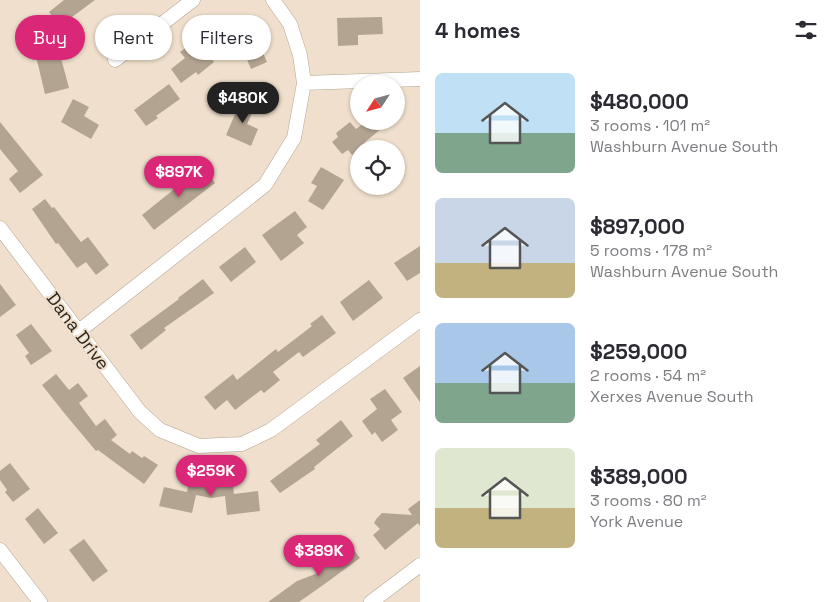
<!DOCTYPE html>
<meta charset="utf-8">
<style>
:root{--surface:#fff;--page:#f2f2f3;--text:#2b2b33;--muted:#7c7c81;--accent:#db2777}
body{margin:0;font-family:"Space Grotesk",sans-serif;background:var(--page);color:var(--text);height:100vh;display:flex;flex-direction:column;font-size:19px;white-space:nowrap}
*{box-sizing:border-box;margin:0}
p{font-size:16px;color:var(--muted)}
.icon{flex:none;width:28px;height:28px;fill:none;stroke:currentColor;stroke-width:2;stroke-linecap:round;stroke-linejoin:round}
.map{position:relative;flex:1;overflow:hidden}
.sheet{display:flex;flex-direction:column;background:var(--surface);width:415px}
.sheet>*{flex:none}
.guide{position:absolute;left:15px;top:15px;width:330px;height:45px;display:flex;gap:10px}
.needle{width:32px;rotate:234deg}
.controls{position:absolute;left:350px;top:75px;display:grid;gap:10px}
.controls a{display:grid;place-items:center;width:55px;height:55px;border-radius:50%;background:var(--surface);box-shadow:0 1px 4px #0004;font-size:25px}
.price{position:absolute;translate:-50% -42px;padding:0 11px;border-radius:18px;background:var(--accent);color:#fff;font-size:16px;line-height:32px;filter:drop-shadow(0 1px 2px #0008)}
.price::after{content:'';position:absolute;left:50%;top:30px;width:15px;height:11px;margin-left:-8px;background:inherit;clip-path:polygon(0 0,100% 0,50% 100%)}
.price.selected{background:#222;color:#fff}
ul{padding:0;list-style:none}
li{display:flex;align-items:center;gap:15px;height:125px;padding:0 15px}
li span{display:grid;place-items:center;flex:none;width:140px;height:100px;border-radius:8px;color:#555}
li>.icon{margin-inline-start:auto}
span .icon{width:60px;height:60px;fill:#fffc;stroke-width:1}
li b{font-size:21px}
h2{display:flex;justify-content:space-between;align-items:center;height:60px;padding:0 15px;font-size:21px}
.pill{padding:0 18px;border-radius:22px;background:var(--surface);box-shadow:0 1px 4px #0004;font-size:18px;line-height:45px}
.pill.selected{background:var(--accent);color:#fff}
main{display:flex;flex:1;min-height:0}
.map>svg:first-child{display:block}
.building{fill:#b3a491}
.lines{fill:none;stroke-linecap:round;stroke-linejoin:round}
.street-casing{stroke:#b3a491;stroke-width:15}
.street{stroke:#fff;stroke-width:14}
.labels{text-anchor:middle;stroke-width:4;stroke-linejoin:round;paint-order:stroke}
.street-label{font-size:18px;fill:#2c261f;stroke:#efdfcc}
</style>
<main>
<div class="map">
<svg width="420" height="602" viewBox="0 0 420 602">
<rect width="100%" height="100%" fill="#efdfcc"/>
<!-- building -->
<path class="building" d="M64,0H95L72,17L79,26L66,36L49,12Z
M382,17L383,34L358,35V45L338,46L337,18Z
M250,23L267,62L251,69L243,50L236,53L232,42L238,39L234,30Z
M196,40L214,62L198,75L196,72L181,83L171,69L185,58L180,52Z
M57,43L69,88L45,94L34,48Z
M169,84L180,99L156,116L158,118L146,126L134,110Z
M242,98L256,104L247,124L258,129L251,146L226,135Z
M73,99L89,107L84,116L99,125L91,139L61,122Z
M367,121H377L382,128L364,143L366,145L359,149L352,155L348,150L342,154L332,142L338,137L336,133L350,122L356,129Z
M0,122L43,175L20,193L9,179L18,171L0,149Z
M203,166L215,183L154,230L142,215Z
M321,167L344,180L323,210L308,201L317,186L311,183Z
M45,199L52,208L54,207L81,242L88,237L109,265L96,275L86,262L77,268L58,243L56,244L32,209Z
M295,211L307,227L297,235L304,243L281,261L262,235Z
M420,246V273L407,281L394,263Z
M245,247L256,262L231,282L219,267Z
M203,279L214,293L164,328L166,330L141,350L130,335L179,299L178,298Z
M369,280L383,298L353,321L340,302Z
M0,284L16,305L0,317Z
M322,315L336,333L303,357L299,352L273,372L280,380L264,393L261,390L235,410L227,400L215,410L204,397L233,374L237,380L276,349L278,352L312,326L310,324Z
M31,324L52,351L31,365L25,356L29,353L16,335Z
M420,366V402L403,378Z
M56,374L69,390L78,383L88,396L79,403L96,426L105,419L117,435L111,440L130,454L132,451L142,458L144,456L158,465L144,484L98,450L96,451L65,414L42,385Z
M385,389L402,412L391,420L398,430L382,442L375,432L372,435L362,421L377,409L370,399Z
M341,420L353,436L314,467L315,469L280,493L270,481L320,444L316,440Z
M10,463L30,489L13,502L5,492L7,490L0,480V471Z
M190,478L210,482L232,479L234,494L258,491L260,511L227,515L225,496L211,498L196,495L192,513L159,506L164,487L187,492Z
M420,500V526L418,523L385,550L373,535L380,529L374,523L377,518L382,513L412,515L408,509Z
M38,508L58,533L44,544L25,519Z
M84,539L108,571L93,582L69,550Z
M349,544L360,558L326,583L299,602H268L297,581L318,573L315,569Z"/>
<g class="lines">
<defs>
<path id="street" d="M115,60L193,0
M304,83L420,79
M0,228L140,412L160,430L199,446L242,444L271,430L420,320
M79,331L265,185L294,138L304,83L300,55L290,24L273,0
M0,550L40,602
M371,602L420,565"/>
</defs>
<!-- street casing -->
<use href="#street" class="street-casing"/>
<!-- street -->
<use href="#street" class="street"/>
</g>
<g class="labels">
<!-- street labels -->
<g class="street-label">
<text transform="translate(78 331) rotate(53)" y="6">Dana Drive</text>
</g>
</g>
</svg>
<div class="controls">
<a><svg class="needle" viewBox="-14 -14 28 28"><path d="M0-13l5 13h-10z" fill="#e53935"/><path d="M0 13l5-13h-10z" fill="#7c7c81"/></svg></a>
<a><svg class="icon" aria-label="locate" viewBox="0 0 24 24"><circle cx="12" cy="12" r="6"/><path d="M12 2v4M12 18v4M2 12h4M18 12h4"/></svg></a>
</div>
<b class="price selected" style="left:243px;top:124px">$480K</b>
<b class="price" style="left:179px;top:198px">$897K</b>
<b class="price" style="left:211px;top:497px">$259K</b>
<b class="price" style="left:319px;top:577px">$389K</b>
<div class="guide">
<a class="pill selected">Buy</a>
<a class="pill">Rent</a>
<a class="pill">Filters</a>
</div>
</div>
<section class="sheet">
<h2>4 homes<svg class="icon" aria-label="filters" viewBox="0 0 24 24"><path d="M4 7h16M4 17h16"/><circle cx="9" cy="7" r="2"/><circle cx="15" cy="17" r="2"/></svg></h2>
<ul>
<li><span style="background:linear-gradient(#bfe0f5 60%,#7fa58c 0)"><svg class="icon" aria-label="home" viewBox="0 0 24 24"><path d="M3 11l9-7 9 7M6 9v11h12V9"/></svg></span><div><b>$480,000</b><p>3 rooms · 101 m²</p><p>Washburn Avenue South</p></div></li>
<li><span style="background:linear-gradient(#c9d6e8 65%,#c2b280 0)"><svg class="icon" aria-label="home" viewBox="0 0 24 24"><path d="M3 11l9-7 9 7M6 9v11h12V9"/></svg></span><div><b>$897,000</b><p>5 rooms · 178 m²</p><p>Washburn Avenue South</p></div></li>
<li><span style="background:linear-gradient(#a9c7e8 60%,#7fa58c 0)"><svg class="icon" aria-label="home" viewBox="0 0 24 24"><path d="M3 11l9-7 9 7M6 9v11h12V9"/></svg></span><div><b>$259,000</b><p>2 rooms · 54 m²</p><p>Xerxes Avenue South</p></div></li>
<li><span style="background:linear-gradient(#dfe7d0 60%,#c2b280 0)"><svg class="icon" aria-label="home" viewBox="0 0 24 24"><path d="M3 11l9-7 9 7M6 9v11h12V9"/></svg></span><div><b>$389,000</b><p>3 rooms · 80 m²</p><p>York Avenue</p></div></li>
</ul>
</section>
</main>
